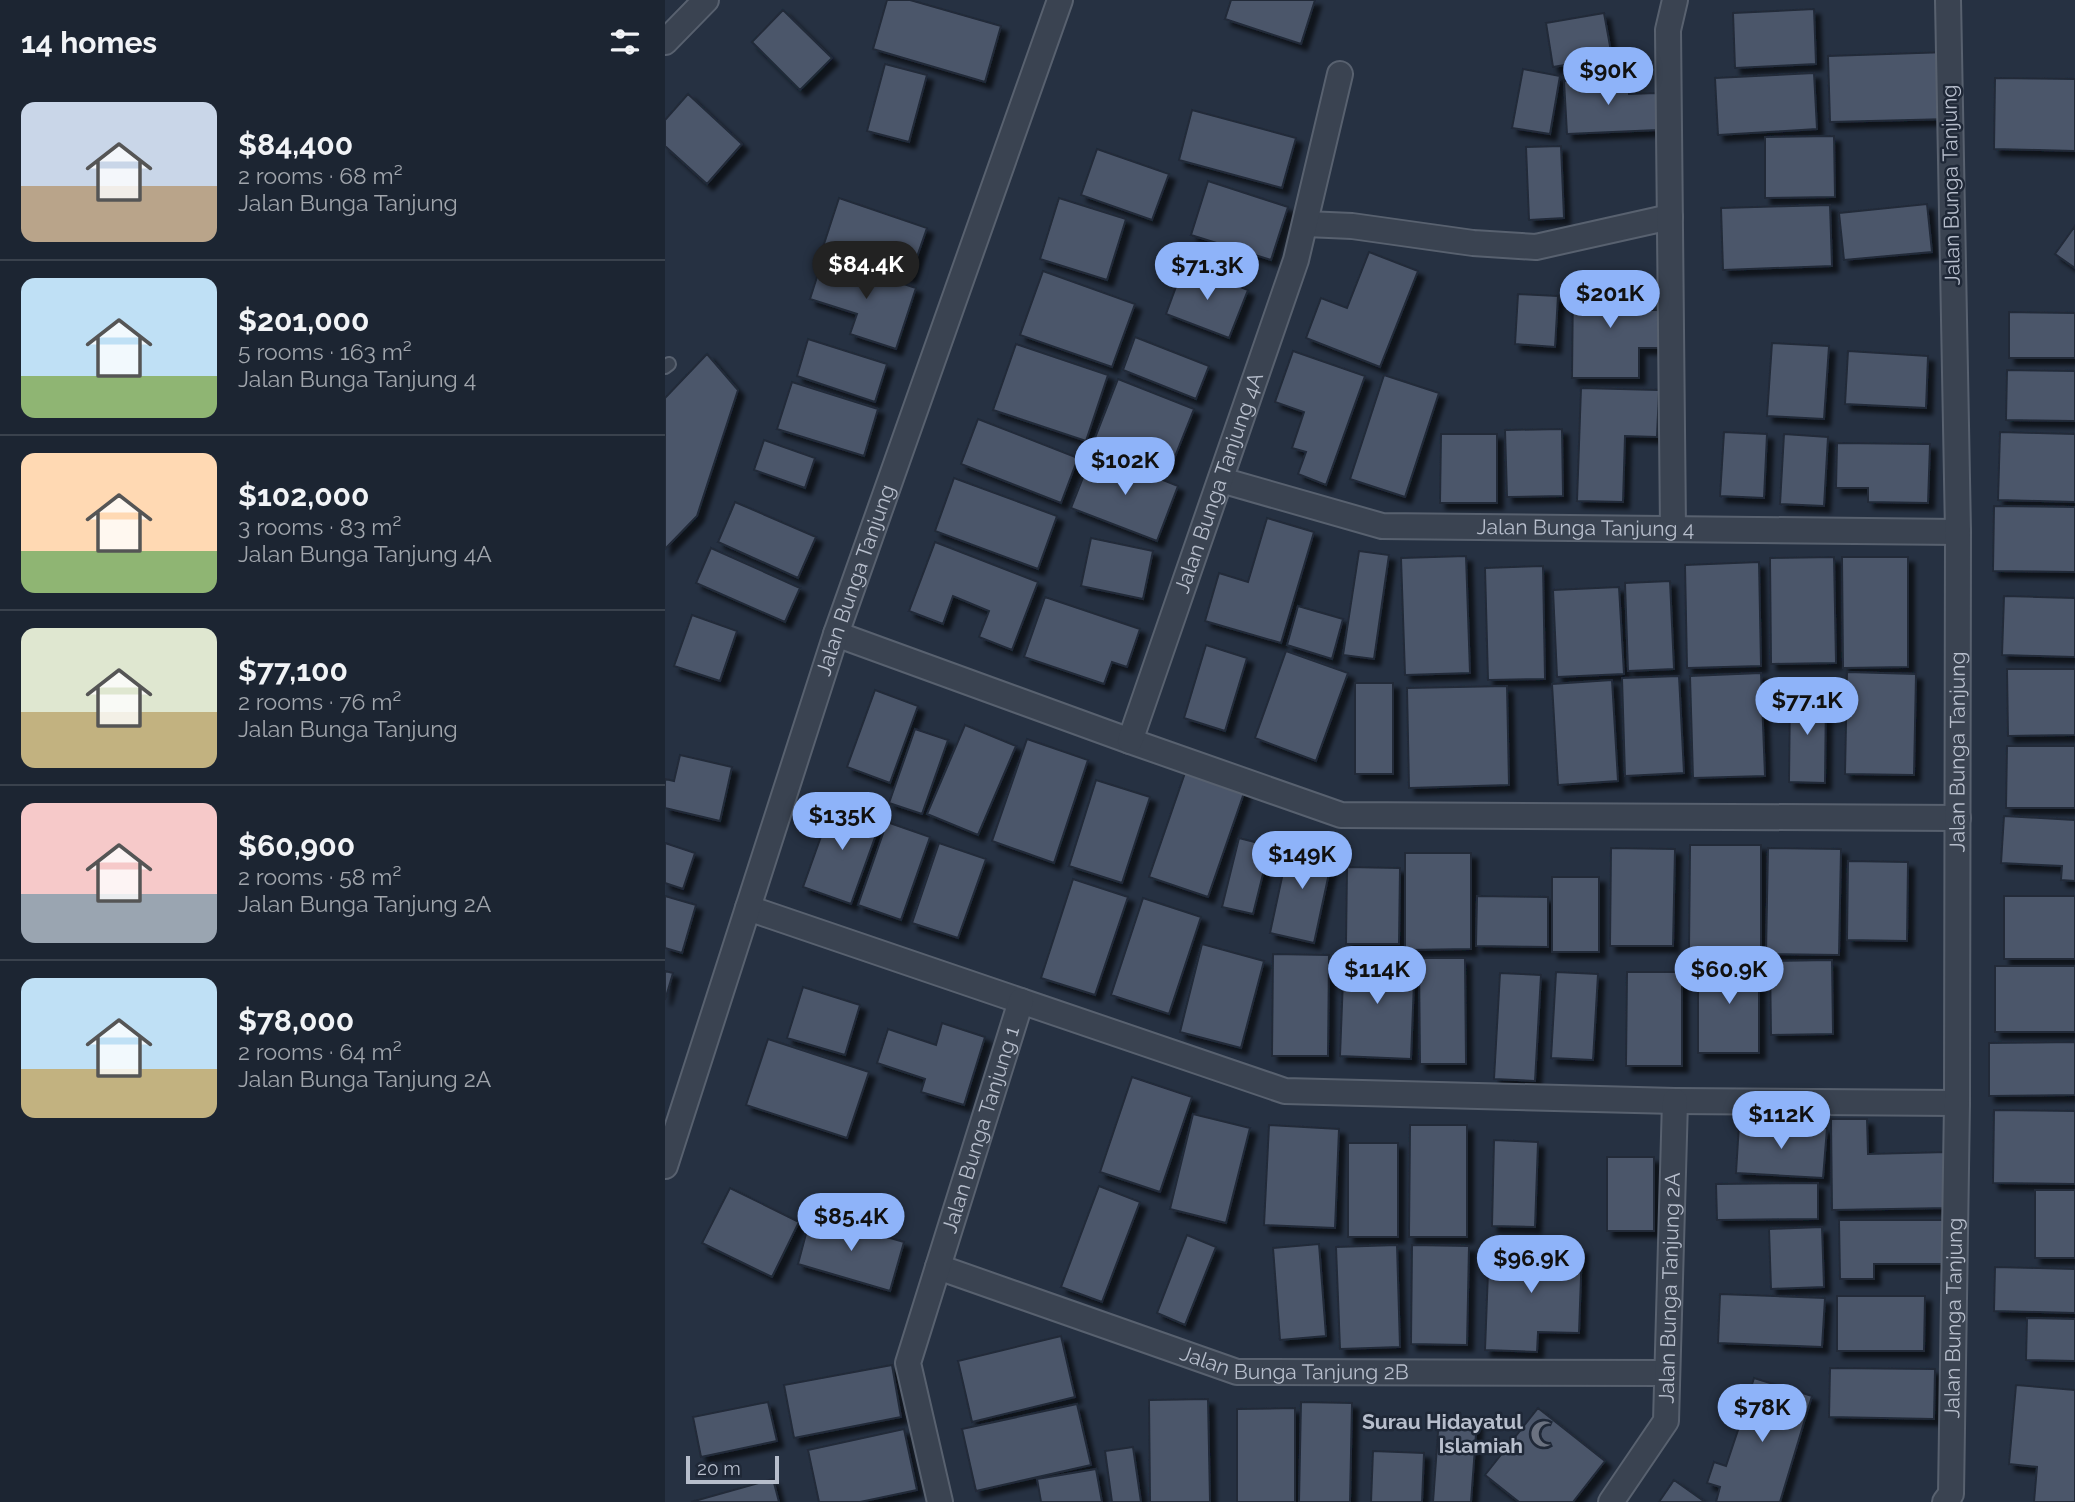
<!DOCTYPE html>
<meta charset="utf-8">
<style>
:root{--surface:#1c2532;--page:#252d3a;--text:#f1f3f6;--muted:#a0a5ac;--line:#3a424d;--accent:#8eb3f9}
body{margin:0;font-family:Raleway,sans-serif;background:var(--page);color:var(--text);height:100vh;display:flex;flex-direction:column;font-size:26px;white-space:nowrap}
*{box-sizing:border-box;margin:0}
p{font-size:23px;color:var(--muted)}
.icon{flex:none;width:38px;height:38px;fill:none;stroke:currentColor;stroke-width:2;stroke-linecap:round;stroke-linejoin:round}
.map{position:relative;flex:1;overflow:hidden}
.side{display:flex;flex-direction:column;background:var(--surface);width:665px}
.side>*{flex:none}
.scale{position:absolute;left:21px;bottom:18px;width:93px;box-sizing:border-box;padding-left:7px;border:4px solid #b7becc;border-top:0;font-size:19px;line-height:24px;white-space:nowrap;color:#b7becc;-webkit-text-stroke:5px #1f2837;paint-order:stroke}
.price{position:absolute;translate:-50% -60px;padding:0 16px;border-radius:24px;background:var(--accent);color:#111;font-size:23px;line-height:46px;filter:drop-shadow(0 2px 4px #0008)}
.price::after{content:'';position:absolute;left:50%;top:42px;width:21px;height:16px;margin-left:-10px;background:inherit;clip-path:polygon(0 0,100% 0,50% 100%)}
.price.current{background:#222;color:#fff}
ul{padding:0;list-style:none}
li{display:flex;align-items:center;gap:21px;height:175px;padding:0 21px}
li+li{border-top:2px solid var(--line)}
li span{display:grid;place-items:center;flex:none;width:196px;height:140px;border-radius:14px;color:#555}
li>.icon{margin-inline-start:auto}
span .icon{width:84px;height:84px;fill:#fffc;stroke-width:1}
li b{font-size:30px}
h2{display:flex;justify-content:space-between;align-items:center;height:84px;padding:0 21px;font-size:30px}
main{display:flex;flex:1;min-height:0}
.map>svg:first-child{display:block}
.building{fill:#4c576b;stroke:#212a39;stroke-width:2;filter:url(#shadow)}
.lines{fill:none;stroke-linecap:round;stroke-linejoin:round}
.service-casing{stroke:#58616f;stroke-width:16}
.minor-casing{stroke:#58616f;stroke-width:28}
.service{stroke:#3a4351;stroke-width:12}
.minor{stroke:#3a4351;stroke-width:24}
.labels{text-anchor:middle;stroke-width:5;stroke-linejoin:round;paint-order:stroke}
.street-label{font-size:21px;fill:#b7becc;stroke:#1f2837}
.poi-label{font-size:21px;font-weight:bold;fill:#b7becc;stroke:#1f2837;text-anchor:end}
</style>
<main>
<section class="side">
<h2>14 homes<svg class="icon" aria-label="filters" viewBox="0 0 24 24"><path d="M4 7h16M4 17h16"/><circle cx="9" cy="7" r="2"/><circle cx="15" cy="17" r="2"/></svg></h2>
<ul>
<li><span style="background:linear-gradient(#c9d6e8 60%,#b9a48a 0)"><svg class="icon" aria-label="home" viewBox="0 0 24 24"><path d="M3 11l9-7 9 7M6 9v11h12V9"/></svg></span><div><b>$84,400</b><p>2 rooms · 68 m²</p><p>Jalan Bunga Tanjung</p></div></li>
<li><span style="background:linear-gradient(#bfe0f5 70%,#8fb573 0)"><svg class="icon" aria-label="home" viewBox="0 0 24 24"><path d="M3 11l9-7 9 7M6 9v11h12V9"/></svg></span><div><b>$201,000</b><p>5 rooms · 163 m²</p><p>Jalan Bunga Tanjung 4</p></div></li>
<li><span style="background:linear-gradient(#ffd9b3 70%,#8fb573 0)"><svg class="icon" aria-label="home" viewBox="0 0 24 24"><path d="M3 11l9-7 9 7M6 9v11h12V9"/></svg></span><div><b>$102,000</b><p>3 rooms · 83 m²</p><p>Jalan Bunga Tanjung 4A</p></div></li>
<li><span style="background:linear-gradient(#dfe7d0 60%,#c2b280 0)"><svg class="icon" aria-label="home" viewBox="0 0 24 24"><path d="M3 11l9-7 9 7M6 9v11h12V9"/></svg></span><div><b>$77,100</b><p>2 rooms · 76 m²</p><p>Jalan Bunga Tanjung</p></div></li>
<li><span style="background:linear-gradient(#f6c9c9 65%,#9aa5b1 0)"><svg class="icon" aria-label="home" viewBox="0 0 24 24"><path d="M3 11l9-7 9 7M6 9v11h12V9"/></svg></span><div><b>$60,900</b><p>2 rooms · 58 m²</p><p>Jalan Bunga Tanjung 2A</p></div></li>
<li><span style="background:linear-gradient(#bfe0f5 65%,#c2b280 0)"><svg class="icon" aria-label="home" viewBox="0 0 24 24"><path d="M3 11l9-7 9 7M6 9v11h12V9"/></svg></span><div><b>$78,000</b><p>2 rooms · 64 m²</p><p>Jalan Bunga Tanjung 2A</p></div></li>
</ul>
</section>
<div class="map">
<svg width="1410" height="1502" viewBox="0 0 1410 1502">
<defs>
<filter id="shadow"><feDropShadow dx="6" dy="6" stdDeviation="2" flood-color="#0009"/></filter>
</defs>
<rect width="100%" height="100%" fill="#263142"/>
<!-- building -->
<path class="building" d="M222,0H245L336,26L320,82L208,49Z
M566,0H650L636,44L560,19Z
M1149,9L1151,64L1070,68L1068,13Z
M118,10L167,58L135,90L87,42Z
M939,13L947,57L888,67L881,23Z
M1283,52L1285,119L1165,122L1163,56Z
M220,64L262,75L244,142L202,131Z
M858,69L895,76L885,134L847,128Z
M1149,73L1152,129L1053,135L1050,78Z
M964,78V94L991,93L993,130L902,134L899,81Z
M1330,78L1410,79V151L1329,149Z
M23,94L77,144L42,184L0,146V120Z
M527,110L631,138L617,188L514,160Z
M1169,136L1170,197L1100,198V137Z
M896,146L899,218L864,220L861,147Z
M432,149L504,174L487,220L416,195Z
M543,181L623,207L606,260L526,235Z
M174,198L262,228L245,277L158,247Z
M394,198L461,219L442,280L375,259Z
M1262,204L1267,252L1179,260L1174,213Z
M1165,205L1167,266L1058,270L1056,208Z
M1410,226V268L1390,254Z
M704,252L753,271L715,367L641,338L656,298L682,308Z
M158,258L251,288L231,349L185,334L192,314L145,299Z
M519,265L583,290L564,338L501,314Z
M378,271L470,304L447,367L355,335Z
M908,283H975L974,310H994V348H974V378H907Z
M853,294L893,296L890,347L850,344Z
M1344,312L1410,313V358H1344Z
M470,337L544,366L531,399L458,370Z
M143,339L222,364L210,402L132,376Z
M1107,343L1164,346L1159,419L1102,416Z
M351,344L443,375L421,441L328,410Z
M628,351L700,376L661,485L633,474L641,452L627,448L639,412L610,402Z
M1183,351L1263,356L1261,408L1180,404Z
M42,354L73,390L32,516L0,549V398Z
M1342,370L1410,371V421L1341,420Z
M719,375L774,393L740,497L685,479Z
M453,379L529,409L505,469L430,438Z
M127,382L213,409L199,456L112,429Z
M916,388L994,390L992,437L960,436L958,502L912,501Z
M313,419L413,458L396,503L296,464Z
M897,429L898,496L842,497L840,430Z
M1059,432L1102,434L1099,498L1055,496Z
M1335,432L1410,434V502L1333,500Z
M776,434H832V503H775Z
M1119,434L1163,437L1159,506L1115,504Z
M99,440L150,458L140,488L89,470Z
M1172,443L1265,444L1263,503L1203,502V488H1171Z
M428,452L513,486L492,541L406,508Z
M289,478L392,516L373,569L270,531Z
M70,502L151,537L133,578L53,542Z
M1329,506L1410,507V572L1328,571Z
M602,518L649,532L616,643L540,621L554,573L583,582Z
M426,538L488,551L478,599L416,586Z
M270,542L373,582L347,650L314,637L324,611L288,596L278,624L244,611Z
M46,548L135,588L120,622L31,583Z
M694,551L724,555L709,659L678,655Z
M801,556L805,673L740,675L736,558Z
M1169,557L1171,663L1106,664L1105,558Z
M1177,557H1243V667L1178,668Z
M1094,562L1096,666L1022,668L1020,565Z
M878,566L880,679L823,680L820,568Z
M1005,581L1009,669L963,671L960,583Z
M954,587L959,674L892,677L888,590Z
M1339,596L1410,598V657L1337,655Z
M380,597L475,629L462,667L447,662L439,684L359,657Z
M633,606L678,619L667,659L622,645Z
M27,615L72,631L55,681L9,666Z
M541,645L582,658L560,731L519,718Z
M621,651L683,673L651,761L590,738Z
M1342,669H1410V735L1343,736Z
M1182,672L1251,674L1249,775L1180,774Z
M1096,673L1100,776L1028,778L1025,676Z
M1014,676L1019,773L960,776L957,678Z
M947,680L953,781L893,785L887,684Z
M690,683H728V774H690Z
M842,686L844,785L744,788L742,688Z
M210,690L253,706L225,783L182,767Z
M1125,692L1161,693L1160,783L1124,782Z
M300,725L351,746L313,835L262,814Z
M250,729L283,740L257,814L224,803Z
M362,739L423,760L389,863L327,841Z
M1342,746H1410V808H1341Z
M15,755L67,767L55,821L0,808V779L9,781Z
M521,770L580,790L543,897L484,877Z
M431,780L485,797L457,883L404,866Z
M169,800L217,818L186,904L138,887Z
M1339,816L1410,820V881L1396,880L1397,866L1336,863Z
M222,822L265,837L236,920L193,905Z
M574,838L605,846L588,914L557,907Z
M625,840L669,850L649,943L605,933Z
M0,843L30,853L18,889L0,883Z
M274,843L321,859L293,938L247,923Z
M1025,845H1096V951H1024Z
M946,848L1010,849L1008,946H945Z
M1103,848L1176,849L1174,955L1101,954Z
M740,853H806V949L740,950Z
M1183,861L1243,862L1242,941L1182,940Z
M682,867L735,868L734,944H681Z
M887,877H934V952H887Z
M408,879L463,897L430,995L376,978Z
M0,896L31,905L17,953L0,948Z
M812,896L883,897V947L811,946Z
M1339,896H1410V959H1339Z
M478,898L536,917L504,1014L446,995Z
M537,944L599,961L576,1048L515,1032Z
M679,953L750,956L746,1059L675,1056Z
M608,954L664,955L663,1056H607Z
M754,958H800L801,1064H755Z
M1033,958H1094V1053H1033Z
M1167,960L1168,1034L1106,1035L1105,961Z
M1330,966H1410V1032H1330Z
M0,971L8,973L0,1000Z
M891,972L933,974L928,1060L886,1058Z
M962,972H1017V1066H961Z
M835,973L876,975L870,1081L829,1079Z
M138,987L195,1005L180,1055L122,1038Z
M277,1023L320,1037L299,1105L256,1092L260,1079L212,1063L223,1029L271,1045Z
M103,1039L204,1072L182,1138L81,1105Z
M1410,1042V1095L1324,1096V1043Z
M467,1077L527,1097L495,1192L435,1172Z
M1329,1110L1410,1111V1184L1328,1183Z
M528,1114L585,1128L561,1223L505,1209Z
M1166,1119H1202L1203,1154L1283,1152L1284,1208L1167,1210Z
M1074,1124L1162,1128L1158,1178L1071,1173Z
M604,1125L674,1129L670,1228L599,1225Z
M745,1125H802V1237H744Z
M829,1140L873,1142L870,1227L827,1226Z
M683,1143H733V1237H683Z
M942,1157H989V1231H942Z
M1153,1183V1219L1052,1220L1051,1184Z
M434,1186L475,1202L437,1302L396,1287Z
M65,1188L134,1222L107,1277L37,1243Z
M1370,1190H1410V1258H1370Z
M146,1215L239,1242L225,1291L133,1264Z
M1174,1220H1283V1264H1209V1279H1175Z
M1157,1227L1159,1287L1106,1289L1104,1229Z
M522,1235L551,1247L520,1325L492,1313Z
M654,1244L661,1336L615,1340L608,1248Z
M732,1245L735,1347L675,1349L671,1247Z
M747,1245L804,1246L802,1345L746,1344Z
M824,1245L917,1248L914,1333L873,1332L872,1352L820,1350Z
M1330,1267L1410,1269V1313L1329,1311Z
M1055,1294L1160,1298L1157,1347L1053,1343Z
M1172,1296H1260L1259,1351H1172Z
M1362,1318L1410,1319V1361L1361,1360Z
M396,1336L410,1397L307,1422L293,1361Z
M227,1365L236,1417L129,1438L119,1385Z
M1165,1368L1270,1369L1269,1419L1164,1417Z
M1089,1378L1147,1396L1115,1502H1051L1055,1487L1042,1483L1049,1462L1061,1466L1076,1421L1065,1418L1073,1394L1083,1397Z
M1351,1385L1410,1390V1502H1369L1372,1467L1344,1464Z
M543,1399L545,1502H485L484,1400Z
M103,1402L112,1441L36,1457L28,1417Z
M636,1402L687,1403L685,1502H634Z
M412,1404L426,1465L311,1491L297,1429Z
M630,1408V1502H572V1409Z
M873,1408L940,1461L908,1502H854L820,1475Z
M774,1418L812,1420L806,1502H768Z
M239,1429L252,1490L195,1502H154L143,1450Z
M468,1447L476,1502H447L440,1451Z
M708,1451L759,1453L757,1502H706Z
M431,1469L437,1502H376L372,1479Z
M108,1479L114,1502H26Z
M1009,1480L1040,1502H994Z"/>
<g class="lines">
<defs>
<path id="service" d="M0,367L4,364"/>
<g id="minor">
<path d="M0,42L41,0"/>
<path d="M641,224L687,226L808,243L871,247L1005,217"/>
<path id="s1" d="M556,480L717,526L1293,532"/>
<path d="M1008,529L1003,30L1010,0"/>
<path d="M171,634L465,741L676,815L1293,818"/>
<path id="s2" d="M465,741L631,260L675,74"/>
<path d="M83,908L620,1091L1010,1101L1292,1103"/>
<path id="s3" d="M0,1166L171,634L395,0"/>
<path id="s4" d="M273,1267L572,1372L1002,1373"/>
<path id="s5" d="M275,1502L243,1363L356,1001"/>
<path id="s6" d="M946,1502L1001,1421L1010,1101"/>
<path id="s7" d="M1280,1502L1286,1494L1292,1103L1293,532L1283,0"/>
</g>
</defs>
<!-- service casing -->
<use href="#service" class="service-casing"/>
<!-- minor casing -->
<use href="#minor" class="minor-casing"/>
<!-- service -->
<use href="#service" class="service"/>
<!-- minor -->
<use href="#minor" class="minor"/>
</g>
<!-- icons -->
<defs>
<symbol id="mosque-bare" viewBox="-9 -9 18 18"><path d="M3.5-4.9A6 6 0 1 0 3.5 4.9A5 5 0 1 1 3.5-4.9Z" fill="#6b7280" stroke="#1f2837" stroke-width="2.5" paint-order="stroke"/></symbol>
</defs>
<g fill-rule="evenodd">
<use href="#mosque-bare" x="860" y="1415" width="38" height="38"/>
</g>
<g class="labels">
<!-- street labels -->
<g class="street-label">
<text transform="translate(1286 185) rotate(-91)" y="7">Jalan Bunga Tanjung</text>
<text dy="7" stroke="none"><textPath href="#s2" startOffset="273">Jalan Bunga Tanjung 4A</textPath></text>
<text dy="7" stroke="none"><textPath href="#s1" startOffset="371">Jalan Bunga Tanjung 4</textPath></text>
<text dy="7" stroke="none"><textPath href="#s3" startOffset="616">Jalan Bunga Tanjung</textPath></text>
<text dy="7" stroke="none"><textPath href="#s7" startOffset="752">Jalan Bunga Tanjung</textPath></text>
<text dy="7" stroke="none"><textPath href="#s5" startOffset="387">Jalan Bunga Tanjung 1</textPath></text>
<text dy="7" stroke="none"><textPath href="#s6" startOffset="231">Jalan Bunga Tanjung 2A</textPath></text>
<text dy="7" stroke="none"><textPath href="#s7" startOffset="186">Jalan Bunga Tanjung</textPath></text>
<text dy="7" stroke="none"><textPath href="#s4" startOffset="373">Jalan Bunga Tanjung 2B</textPath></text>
</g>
<!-- poi labels -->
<g class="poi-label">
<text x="858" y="1429">Surau Hidayatul<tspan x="858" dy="24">Islamiah</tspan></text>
</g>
</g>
</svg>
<div class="scale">20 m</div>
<b class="price" style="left:943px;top:107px">$90K</b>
<b class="price current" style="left:201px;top:301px">$84.4K</b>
<b class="price" style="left:542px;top:302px">$71.3K</b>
<b class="price" style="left:945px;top:330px">$201K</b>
<b class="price" style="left:460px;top:497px">$102K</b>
<b class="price" style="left:1142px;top:737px">$77.1K</b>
<b class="price" style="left:177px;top:852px">$135K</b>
<b class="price" style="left:637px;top:891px">$149K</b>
<b class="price" style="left:712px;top:1006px">$114K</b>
<b class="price" style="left:1064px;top:1006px">$60.9K</b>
<b class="price" style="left:1116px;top:1151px">$112K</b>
<b class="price" style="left:186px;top:1253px">$85.4K</b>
<b class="price" style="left:866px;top:1295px">$96.9K</b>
<b class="price" style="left:1097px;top:1444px">$78K</b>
</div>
</main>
